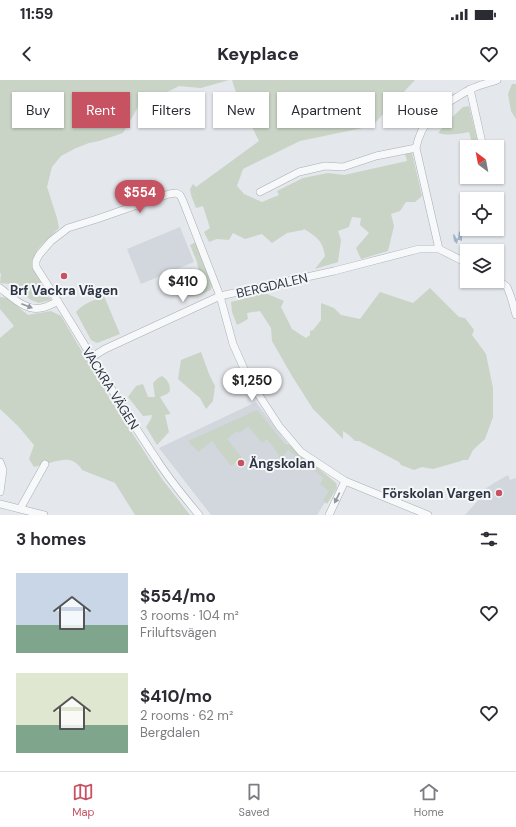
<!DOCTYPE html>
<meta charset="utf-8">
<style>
:root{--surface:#fff;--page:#f2f2f3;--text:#2b2b33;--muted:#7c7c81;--line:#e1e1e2;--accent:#c75262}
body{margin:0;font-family:"DM Sans",sans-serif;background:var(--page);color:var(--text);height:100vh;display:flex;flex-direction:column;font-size:15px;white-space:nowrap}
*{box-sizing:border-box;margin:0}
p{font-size:13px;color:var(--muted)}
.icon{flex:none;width:22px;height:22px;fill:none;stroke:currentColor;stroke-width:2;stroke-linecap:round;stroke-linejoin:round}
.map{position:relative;height:435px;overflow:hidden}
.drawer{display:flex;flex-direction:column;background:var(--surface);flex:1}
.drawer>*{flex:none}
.guide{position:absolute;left:12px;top:12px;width:492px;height:36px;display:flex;gap:8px}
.needle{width:26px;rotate:328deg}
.controls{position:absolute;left:460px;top:60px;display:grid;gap:8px}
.controls a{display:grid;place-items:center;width:44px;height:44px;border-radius:0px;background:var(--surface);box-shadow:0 1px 3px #0004;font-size:20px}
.price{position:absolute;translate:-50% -34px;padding:0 9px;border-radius:14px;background:#fff;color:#222;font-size:13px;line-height:26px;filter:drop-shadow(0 1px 2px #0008)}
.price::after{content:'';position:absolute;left:50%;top:24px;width:12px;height:9px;margin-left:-6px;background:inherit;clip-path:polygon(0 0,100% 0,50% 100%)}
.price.selected{background:var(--accent);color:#fff}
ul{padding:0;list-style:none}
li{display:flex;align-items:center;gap:12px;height:100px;padding:0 16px}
li span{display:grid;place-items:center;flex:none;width:112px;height:80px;border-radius:0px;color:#555}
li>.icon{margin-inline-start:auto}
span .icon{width:48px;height:48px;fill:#fffc;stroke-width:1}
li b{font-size:17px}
h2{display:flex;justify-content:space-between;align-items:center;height:48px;padding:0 16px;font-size:17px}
.tag{padding:0 14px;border-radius:0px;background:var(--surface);box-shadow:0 1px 3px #0004;font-size:14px;line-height:36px}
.tag.selected{background:var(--accent);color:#fff}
.status{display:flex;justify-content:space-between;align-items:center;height:28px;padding:0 20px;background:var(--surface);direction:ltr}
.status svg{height:11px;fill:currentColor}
header{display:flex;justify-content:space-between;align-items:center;height:52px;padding:0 16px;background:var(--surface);font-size:18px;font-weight:800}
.tab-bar{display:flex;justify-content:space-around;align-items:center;height:56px;border-top:1px solid var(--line);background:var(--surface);font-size:11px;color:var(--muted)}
.tab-bar a{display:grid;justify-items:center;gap:2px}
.tab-bar .selected{color:var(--accent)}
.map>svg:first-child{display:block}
.built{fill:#d2d6dd}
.green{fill:#c9d4c6}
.water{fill:#a2b4c8}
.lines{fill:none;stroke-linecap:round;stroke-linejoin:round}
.street-casing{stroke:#a9aeb5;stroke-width:8}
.street{stroke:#f7f8f9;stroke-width:7}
.oneway{fill:#92969e}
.poi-dot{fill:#c75262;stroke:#f4f6f8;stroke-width:1.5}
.labels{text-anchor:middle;stroke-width:4;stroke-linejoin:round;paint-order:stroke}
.street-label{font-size:13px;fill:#2d3443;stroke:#f4f6f8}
.poi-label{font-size:13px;font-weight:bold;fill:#2d3443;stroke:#f4f6f8}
</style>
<div class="status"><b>11:59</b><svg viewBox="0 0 49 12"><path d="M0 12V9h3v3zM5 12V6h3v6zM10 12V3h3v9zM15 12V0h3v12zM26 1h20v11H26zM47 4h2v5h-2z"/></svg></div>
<header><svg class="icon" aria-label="back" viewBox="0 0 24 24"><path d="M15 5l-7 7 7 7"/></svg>Keyplace<svg class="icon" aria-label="heart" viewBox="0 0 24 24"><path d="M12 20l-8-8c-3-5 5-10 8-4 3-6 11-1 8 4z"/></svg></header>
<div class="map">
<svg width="516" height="435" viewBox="0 0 516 435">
<rect width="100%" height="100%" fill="#e4e7eb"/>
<!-- built -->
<path class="built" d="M180,147L194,182L141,204L127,169Z
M256,322L287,363L337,404L317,435H211L159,368Z
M508,395L510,400L516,398V435H465L483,415L482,411L494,403Z"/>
<!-- green -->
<path class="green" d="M0,0H229L201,8L179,6L138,27L123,53L99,61L89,63L76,68L61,76L52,87L47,107L57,138L59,148L38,169L34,177L37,194L51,220L39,223L31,220L11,204L0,203L1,194L0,193Z
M232,0H415L372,46L300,61L243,89L237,106L244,114L262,122L279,115L277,111L303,98L328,93L344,95L407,81L405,74L412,73L422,116L415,122H406L400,131L391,134L394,146L388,171L361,179L356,168L369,153L360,145L361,138L352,137L349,147L338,151L341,160L338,182L315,189L325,176C323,161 317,157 304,149L303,150L287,153L272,163L262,154L245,159L233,153L229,160L217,159L209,162L204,152L210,148L203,126L196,128L191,115L190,109L193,104L196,107L259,61L238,19Z
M512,4H516V39L511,31L508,14Z
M469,26L479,67H473L469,52C458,54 448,56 438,53L447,42L463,27Z
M196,162L212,206L211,210C195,216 192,221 177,210V201L199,193L197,182L190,165Z
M430,208L459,237L465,238L474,250L472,255L486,274L493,308V337L485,359L473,370L468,380H463L461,381L433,389L422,387L414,390L401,385L399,382L359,361H355L350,356L343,351V359L313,329L292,296L272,261L271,248L260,231L247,233L248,239L237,245L232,232L231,222L265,213L284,221L281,227L292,249L306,258L310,255V251L313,250L321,240V223L334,228L341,235L360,239L380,212L413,223Z
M104,216L120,254L97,263L91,260L76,232C82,224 94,220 104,216Z
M0,217L7,218L28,235L51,231L61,236L110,319L162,399L190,435H135L115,403L82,390C80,385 74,381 69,380C64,378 41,385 34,387L29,379L34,365L18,346L0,329V258L14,246L0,229Z
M201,272L209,294L215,306L213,321L206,329L200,318L178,299L181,280Z
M162,296C168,300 170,304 170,311L167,314L160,317L170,333V334L165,335L169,352L157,365L146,347L151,339L152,335L143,336L128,317L136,306L143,304L148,317H155L153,303L158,298Z
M257,330L284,363L287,365L288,364L330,398L336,403L337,408L327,424L323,420L329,411L320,404L324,398L288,370L281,379L278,376L279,375L267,359L262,363L248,346L239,353L237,351L227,359L242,377L231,386L212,361L198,372L188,361Z"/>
<!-- water -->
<path class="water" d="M459,151L462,155L466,154V155L462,156V161L459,160H458L457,164L454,161L453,155L454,154L457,159L458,158Z"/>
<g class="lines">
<defs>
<path id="street" d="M470,9L483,67
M260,112L299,92L325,86L343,87L376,76L416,68
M439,169L416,68C421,43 436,29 457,17C462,14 466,11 471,9C479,5 489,3 497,0
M497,199L507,207L511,217L516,235
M0,208C12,217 25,231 41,228C47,227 53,224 58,221
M92,277L105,269L220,216L334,191L419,169H439L467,183
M0,382L3,390L0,412
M0,424L44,435
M20,429L45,384
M199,435C184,417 169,399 157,380C114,317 77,250 36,187V181L39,175L51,161L68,148L97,139L169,114L176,113L180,115L183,121L220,216L233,264L249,300L279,346L301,372L345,401L428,435
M329,435L345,401"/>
</defs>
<!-- street casing -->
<use href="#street" class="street-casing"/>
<!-- street -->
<use href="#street" class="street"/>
</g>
<!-- one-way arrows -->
<defs><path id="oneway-solid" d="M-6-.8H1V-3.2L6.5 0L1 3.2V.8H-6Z"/></defs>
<g class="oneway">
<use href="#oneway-solid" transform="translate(27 226) rotate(21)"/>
<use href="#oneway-solid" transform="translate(337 418) rotate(116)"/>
</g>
<!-- markers -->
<g class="poi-dot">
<circle cx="64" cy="196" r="4"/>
<circle cx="241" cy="383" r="4"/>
<circle cx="499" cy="413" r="4"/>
</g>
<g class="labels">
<!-- street labels -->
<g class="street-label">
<text transform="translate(272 205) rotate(-13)" y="5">BERGDALEN</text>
<text transform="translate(111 308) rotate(58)" y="5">VACKRA VÄGEN</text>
</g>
<!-- poi labels -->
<g class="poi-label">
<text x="64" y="215">Brf Vackra Vägen</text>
<text x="249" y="388" text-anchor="start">Ängskolan</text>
<text x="491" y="418" text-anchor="end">Förskolan Vargen</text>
</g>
</g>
</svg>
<div class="controls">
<a><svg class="needle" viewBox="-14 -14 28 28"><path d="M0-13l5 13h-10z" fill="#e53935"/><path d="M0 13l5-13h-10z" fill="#7c7c81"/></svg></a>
<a><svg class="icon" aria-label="locate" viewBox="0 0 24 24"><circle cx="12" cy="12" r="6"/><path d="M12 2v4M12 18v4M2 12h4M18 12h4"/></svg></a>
<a><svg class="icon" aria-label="layers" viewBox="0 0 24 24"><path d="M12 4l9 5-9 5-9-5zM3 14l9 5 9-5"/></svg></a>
</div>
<b class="price selected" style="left:140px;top:134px">$554</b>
<b class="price" style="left:183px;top:223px">$410</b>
<b class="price" style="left:252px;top:322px">$1,250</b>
<div class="guide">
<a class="tag">Buy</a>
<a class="tag selected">Rent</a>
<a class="tag">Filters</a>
<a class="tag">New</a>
<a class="tag">Apartment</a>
<a class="tag">House</a>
</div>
</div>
<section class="drawer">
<h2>3 homes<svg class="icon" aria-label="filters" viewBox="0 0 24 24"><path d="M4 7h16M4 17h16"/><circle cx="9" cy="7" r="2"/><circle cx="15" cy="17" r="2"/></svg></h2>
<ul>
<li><span style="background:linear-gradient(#c9d6e8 65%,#7fa58c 0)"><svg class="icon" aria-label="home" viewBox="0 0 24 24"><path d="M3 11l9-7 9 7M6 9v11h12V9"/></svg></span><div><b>$554/mo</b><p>3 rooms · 104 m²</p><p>Friluftsvägen</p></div><svg class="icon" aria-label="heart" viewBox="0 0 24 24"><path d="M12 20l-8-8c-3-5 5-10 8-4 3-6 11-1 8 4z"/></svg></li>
<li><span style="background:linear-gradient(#dfe7d0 65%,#7fa58c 0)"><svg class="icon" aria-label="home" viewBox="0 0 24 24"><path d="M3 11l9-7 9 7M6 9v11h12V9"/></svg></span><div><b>$410/mo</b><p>2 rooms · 62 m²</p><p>Bergdalen</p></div><svg class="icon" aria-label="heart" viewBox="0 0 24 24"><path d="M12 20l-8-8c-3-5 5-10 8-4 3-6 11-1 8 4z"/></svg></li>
</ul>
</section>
<nav class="tab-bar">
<a class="selected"><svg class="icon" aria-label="map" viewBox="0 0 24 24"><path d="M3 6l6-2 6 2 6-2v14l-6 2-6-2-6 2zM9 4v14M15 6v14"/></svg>Map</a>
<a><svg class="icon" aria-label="saved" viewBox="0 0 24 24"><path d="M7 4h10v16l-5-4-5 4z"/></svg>Saved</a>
<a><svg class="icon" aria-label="home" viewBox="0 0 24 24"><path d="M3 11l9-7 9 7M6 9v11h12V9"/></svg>Home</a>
</nav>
